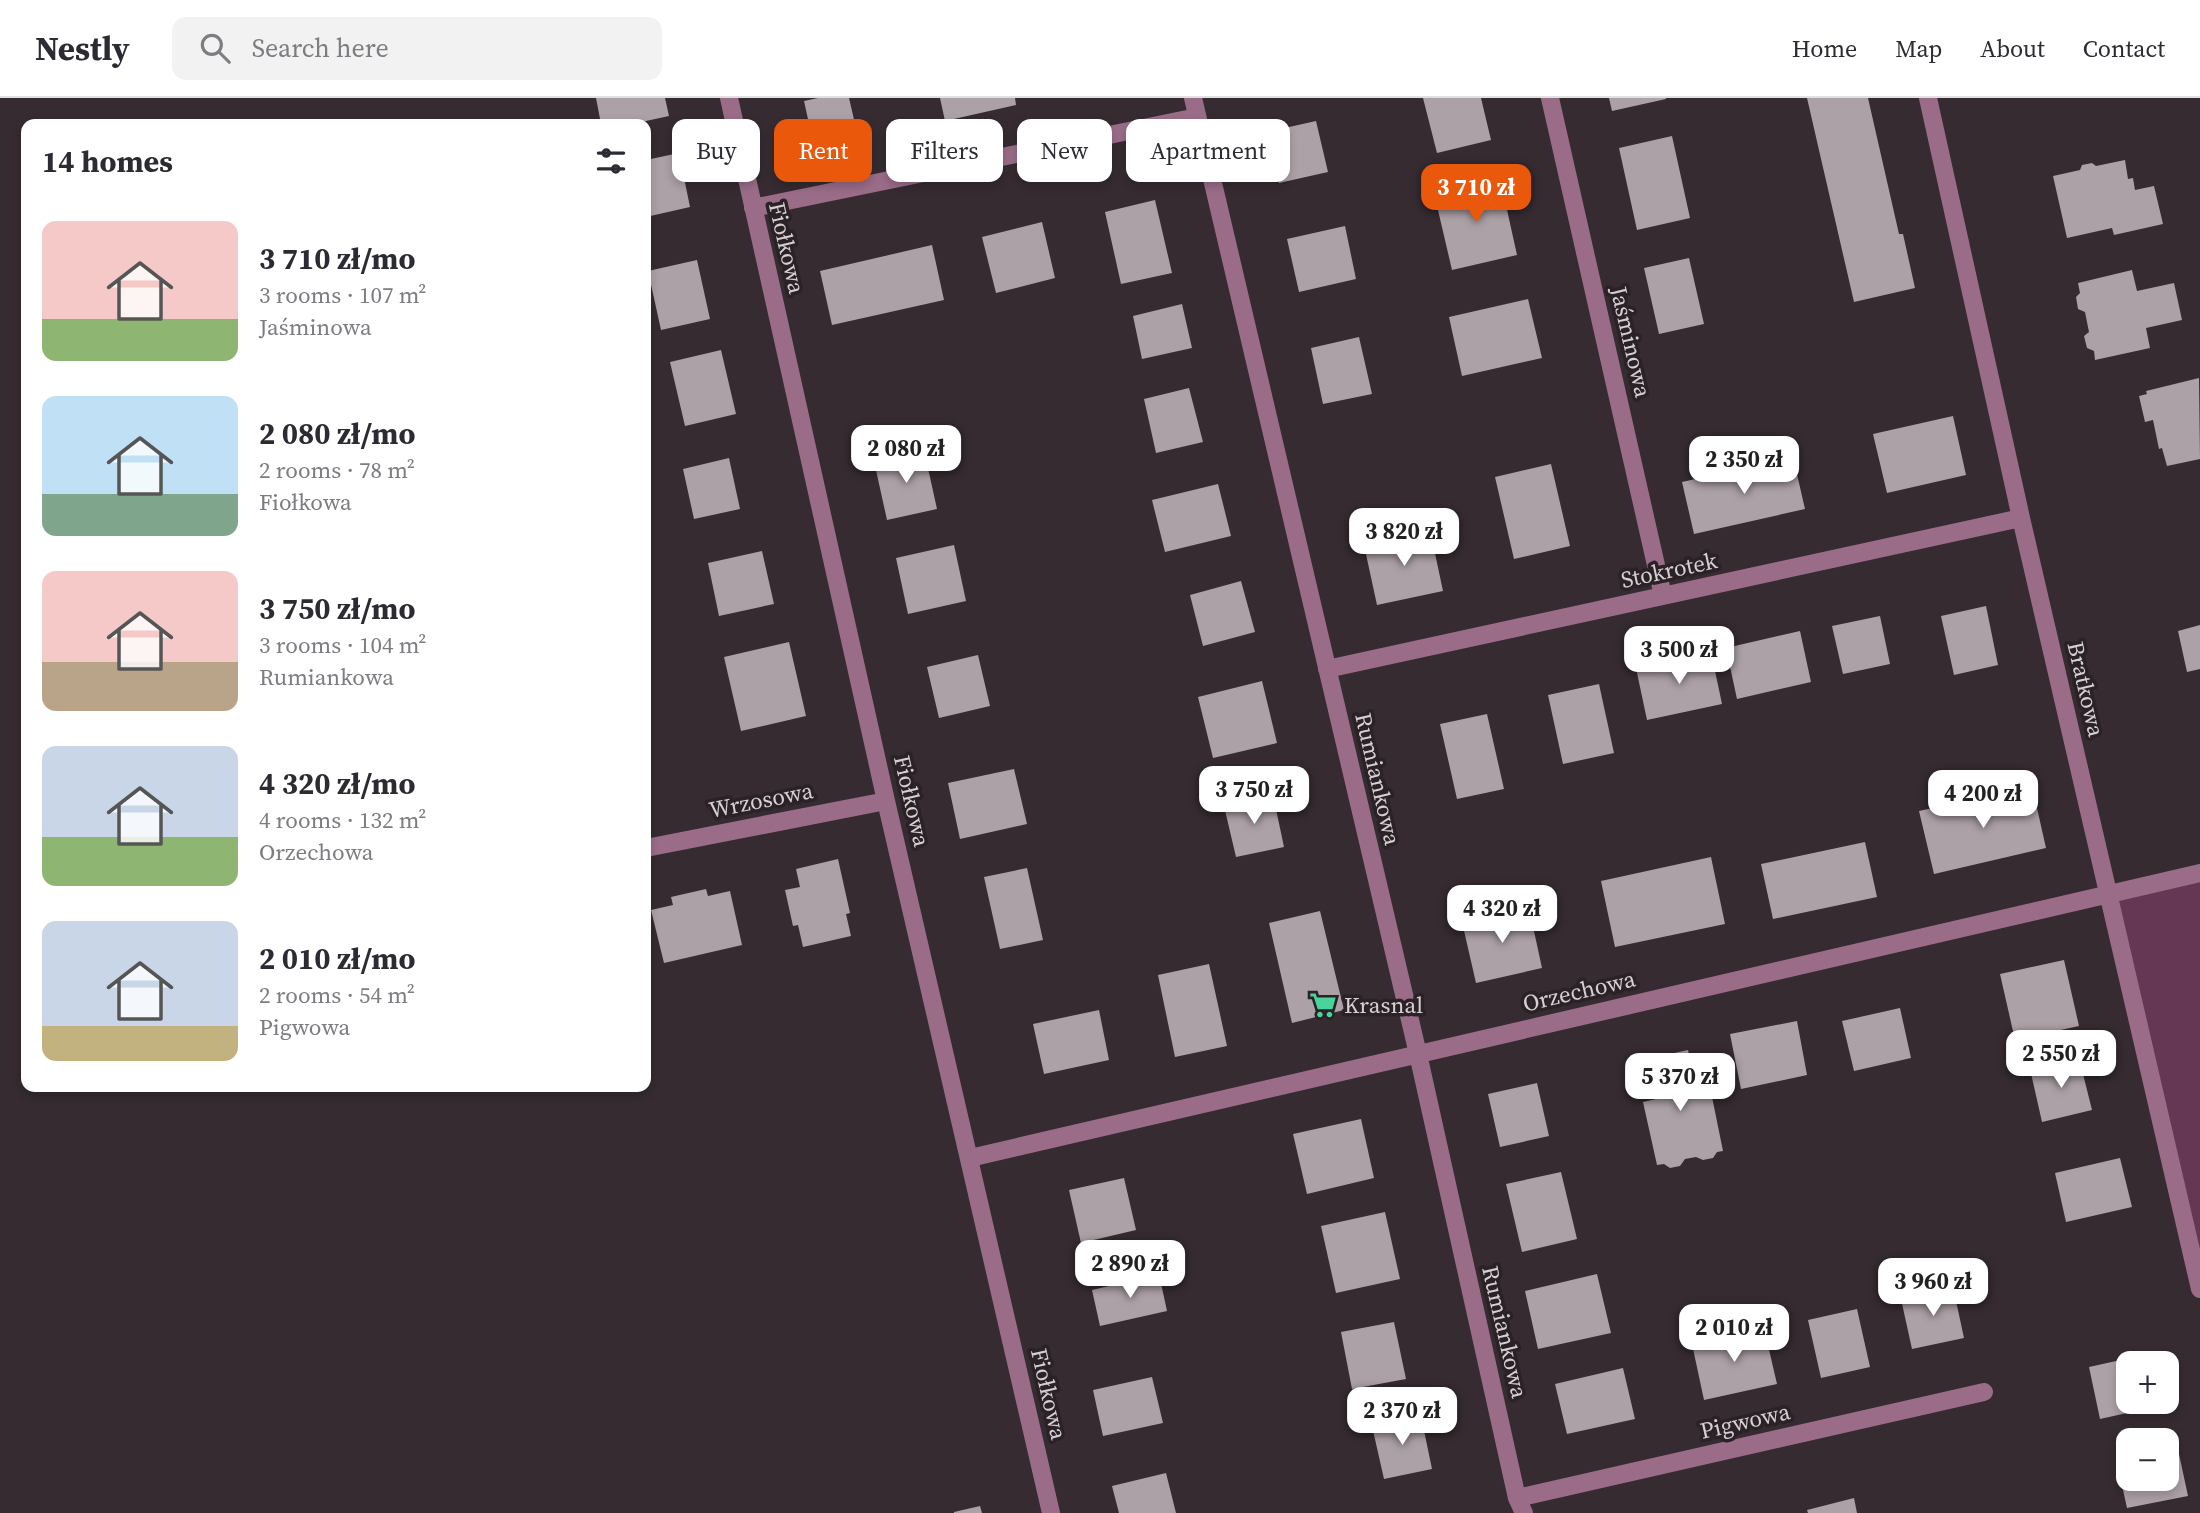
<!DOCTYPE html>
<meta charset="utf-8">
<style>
:root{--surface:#fff;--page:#f2f2f3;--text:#2b2b33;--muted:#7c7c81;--line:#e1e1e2;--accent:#ea580c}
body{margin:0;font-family:"Source Serif 4",serif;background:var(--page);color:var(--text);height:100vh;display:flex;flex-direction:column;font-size:26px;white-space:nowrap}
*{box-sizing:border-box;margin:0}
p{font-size:23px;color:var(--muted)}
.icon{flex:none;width:38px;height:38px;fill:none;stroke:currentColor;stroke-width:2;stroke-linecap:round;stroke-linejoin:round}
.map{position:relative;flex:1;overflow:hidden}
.sheet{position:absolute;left:21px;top:21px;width:630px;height:973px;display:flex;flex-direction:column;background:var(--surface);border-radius:14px;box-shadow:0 4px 10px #0003}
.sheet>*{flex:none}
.hud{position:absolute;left:672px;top:21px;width:665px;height:63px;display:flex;gap:14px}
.controls{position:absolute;left:2116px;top:1253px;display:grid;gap:14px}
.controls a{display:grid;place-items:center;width:63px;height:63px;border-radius:14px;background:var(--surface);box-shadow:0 4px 10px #0003;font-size:35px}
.price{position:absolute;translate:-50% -60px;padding:0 16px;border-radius:14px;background:#fff;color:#222;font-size:23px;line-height:46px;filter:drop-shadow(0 2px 4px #0008)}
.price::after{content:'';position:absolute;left:50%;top:42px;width:21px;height:16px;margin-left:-10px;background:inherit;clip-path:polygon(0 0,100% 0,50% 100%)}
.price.current{background:var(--accent);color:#fff}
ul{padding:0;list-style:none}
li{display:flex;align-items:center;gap:21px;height:175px;padding:0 21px}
li span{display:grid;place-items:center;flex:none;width:196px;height:140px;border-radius:14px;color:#555}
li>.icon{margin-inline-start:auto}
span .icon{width:84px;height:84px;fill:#fffc;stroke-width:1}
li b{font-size:30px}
h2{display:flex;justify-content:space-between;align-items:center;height:84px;padding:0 21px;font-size:30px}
.tag{padding:0 24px;border-radius:14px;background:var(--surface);box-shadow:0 4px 10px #0003;font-size:24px;line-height:63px}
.tag.current{background:var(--accent);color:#fff}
header{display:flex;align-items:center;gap:42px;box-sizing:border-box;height:98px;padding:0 35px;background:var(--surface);border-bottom:2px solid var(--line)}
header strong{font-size:33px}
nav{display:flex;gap:38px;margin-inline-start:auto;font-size:24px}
.search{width:490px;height:63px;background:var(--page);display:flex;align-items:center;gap:18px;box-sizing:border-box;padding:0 24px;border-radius:14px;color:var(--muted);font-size:26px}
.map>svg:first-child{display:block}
.green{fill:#663755}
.building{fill:#aca1a7}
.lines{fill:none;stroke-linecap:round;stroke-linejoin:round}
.minor{stroke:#9a6c88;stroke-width:18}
.labels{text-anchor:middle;stroke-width:7;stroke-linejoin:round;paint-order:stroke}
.street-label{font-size:23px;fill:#d6d0d3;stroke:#2a2227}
.poi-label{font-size:23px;fill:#d6d0d3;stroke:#2a2227;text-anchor:start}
</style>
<header>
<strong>Nestly</strong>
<div class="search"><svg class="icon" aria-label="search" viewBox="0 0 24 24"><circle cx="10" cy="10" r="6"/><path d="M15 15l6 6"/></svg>Search here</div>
<nav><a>Home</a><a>Map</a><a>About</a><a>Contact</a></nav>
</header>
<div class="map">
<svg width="2200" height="1415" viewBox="0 0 2200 1415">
<rect width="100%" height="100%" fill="#352b31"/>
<!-- green -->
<path class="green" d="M2200,777V1183L2109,797Z"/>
<!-- building -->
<path class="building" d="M596,0H665L669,18L632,26H601Z
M818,0H849L859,43L815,53L804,3Z
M940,0H1015L1016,7L945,23Z
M1423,0H1481L1491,42L1437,55Z
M1609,0H1666V1L1612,13Z
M1807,0H1868L1899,136H1903L1915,190L1854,204Z
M1316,23L1328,74L1279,85L1267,34Z
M1672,38L1690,120L1637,132L1619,50Z
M679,55L690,109L646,119V62Z
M2125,62L2128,81L2133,80L2135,92L2154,88L2163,126L2114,137L2112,130L2067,140L2053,78L2080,72L2082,67L2092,65L2096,68Z
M1500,80L1517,157L1452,172L1434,95Z
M1155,102L1172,175L1121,186L1105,114Z
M1042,124L1055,180L996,195L982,139Z
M1345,128L1356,181L1299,194L1287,141Z
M932,147L944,202L832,227L820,173Z
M1689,160L1704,226L1659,236L1644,170Z
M697,162L710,221L661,232L648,173Z
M2132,172L2137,193L2174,185L2182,222L2146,230L2150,250L2095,262L2094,253L2087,250L2084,238L2089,234L2085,214L2078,211L2076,199L2080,195L2078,185Z
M1528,201L1542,260L1462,278L1449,219Z
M1182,206L1192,250L1142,261L1133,218Z
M1359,239L1372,296L1323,306L1311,250Z
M721,252L736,316L685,328L670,264Z
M2199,280L2200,361L2167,368L2162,350L2159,351L2153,322L2145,324L2139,298L2147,296L2146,293Z
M1189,290L1203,344L1156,355L1144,301Z
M1953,318L1966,377L1887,395L1873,336Z
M924,352L937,411L887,422L874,363Z
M1793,359L1805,411L1694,436L1682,384Z
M729,360L740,411L694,421L683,371Z
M1551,366L1570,448L1514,461L1495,379Z
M1218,386L1231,438L1165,454L1152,402Z
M1430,432L1443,493L1377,507L1364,447Z
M954,447L966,503L908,516L896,460Z
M762,453L774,506L719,518L708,465Z
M1241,483L1255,534L1203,548L1190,497Z
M1986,508L1998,567L1954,577L1941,518Z
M1880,518L1890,566L1843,576L1832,528Z
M2200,527V571L2187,574L2178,533Z
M1800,533L1811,584L1737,601L1726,550Z
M789,544L806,618L741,633L724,559Z
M1711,554L1722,606L1647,622L1636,570Z
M978,557L990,608L939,620L927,569Z
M1262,583L1277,645L1213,660L1198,599Z
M1599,586L1614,655L1563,666L1548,597Z
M1487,616L1504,691L1457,701L1440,626Z
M1014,671L1027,726L960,741L948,685Z
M2032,688L2046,750L1934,776L1919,713Z
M1273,697L1284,749L1236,759L1224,708Z
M1865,744L1877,799L1773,821L1761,766Z
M1711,759L1725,826L1615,849L1601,783Z
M838,761L850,815L846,816L851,838L803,849L798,827L793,828L785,792L800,789L796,771Z
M1027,770L1043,842L1000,851L984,779Z
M706,791L708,798L730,793L742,847L664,865L651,812L673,807L671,799Z
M1529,810L1542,870L1476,885L1462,824Z
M1320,813L1344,912L1292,925L1269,825Z
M2064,862L2079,928L2015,942L2000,876Z
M1209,866L1227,948L1175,959L1158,877Z
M1900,910L1911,960L1854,973L1842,923Z
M1099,912L1109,962L1044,976L1033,926Z
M1797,923L1807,977L1741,991L1730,936Z
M1688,952L1697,992L1710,989L1723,1053L1717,1054L1713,1060L1703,1062L1696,1059L1685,1061L1680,1068L1670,1070L1664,1066L1657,1067L1643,1004L1656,1001L1647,961Z
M2079,960L2092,1012L2042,1024L2030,971Z
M1537,985L1549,1038L1500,1049L1488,996Z
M1361,1021L1374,1080L1307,1096L1293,1036Z
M2120,1060L2132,1109L2066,1124L2055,1075Z
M1561,1074L1577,1141L1522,1154L1506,1086Z
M1124,1080L1136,1132L1081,1145L1069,1092Z
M1385,1114L1400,1181L1336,1195L1321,1128Z
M1159,1176L1167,1213L1100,1228L1092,1192Z
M1597,1176L1611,1235L1538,1251L1525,1193Z
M1953,1189L1964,1240L1912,1251L1901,1201Z
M1857,1211L1870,1269L1821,1280L1808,1222Z
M1394,1224L1406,1281L1352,1291L1341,1234Z
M1764,1230L1777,1286L1704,1302L1692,1246Z
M2157,1254L2159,1265H2128V1304L2172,1305L2100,1321L2089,1269Z
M1623,1270L1635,1321L1567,1336L1555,1286Z
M1152,1279L1163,1325L1103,1338L1093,1292Z
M1421,1318L1432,1371L1384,1381L1372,1328Z
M2179,1356L2188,1398L2127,1410L2118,1369L2128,1367V1381H2166V1359Z
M1166,1375L1176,1415H1119L1112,1388Z
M1854,1400L1857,1415H1808L1807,1412Z
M980,1408L982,1415H954V1414Z"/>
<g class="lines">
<!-- minor -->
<path class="minor" d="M729,0L886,703L1051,1415
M1193,0L1418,956L1517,1400L1524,1415
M1550,0L1663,498
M1928,0L2021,420L2200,1191
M753,110L1197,19
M1327,571L2021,420
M646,750L886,703
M970,1060L2200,775
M1517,1400L1984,1294"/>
</g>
<!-- icons -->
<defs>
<symbol id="supermarket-bare" viewBox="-9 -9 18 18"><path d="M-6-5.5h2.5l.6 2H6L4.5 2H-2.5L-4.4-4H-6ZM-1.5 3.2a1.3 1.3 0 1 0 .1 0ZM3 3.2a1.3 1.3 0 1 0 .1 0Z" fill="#4ad49c" stroke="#2a2227" stroke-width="2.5" paint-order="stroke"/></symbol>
</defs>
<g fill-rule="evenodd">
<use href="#supermarket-bare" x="1304" y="888" width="38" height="38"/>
</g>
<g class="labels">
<!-- street labels -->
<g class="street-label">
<text transform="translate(787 150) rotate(77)" y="8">Fiołkowa</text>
<text transform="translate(1631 244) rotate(77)" y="8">Jaśminowa</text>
<text transform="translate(1669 472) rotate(-12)" y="8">Stokrotek</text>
<text transform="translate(2086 591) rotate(77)" y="8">Bratkowa</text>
<text transform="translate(1378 681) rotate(77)" y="8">Rumiankowa</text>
<text transform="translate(761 702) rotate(-11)" y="8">Wrzosowa</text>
<text transform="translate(912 703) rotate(77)" y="8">Fiołkowa</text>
<text transform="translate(1579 893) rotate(-13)" y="8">Orzechowa</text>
<text transform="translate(1505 1234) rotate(77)" y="8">Rumiankowa</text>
<text transform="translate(1049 1296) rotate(77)" y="8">Fiołkowa</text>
<text transform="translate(1745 1323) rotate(-13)" y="8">Pigwowa</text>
</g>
<!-- poi labels -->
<g class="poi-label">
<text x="1344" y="915">Krasnal</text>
</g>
</g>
</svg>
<div class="controls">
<a>+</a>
<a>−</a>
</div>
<b class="price current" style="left:1476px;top:126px">3 710 zł</b>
<b class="price" style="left:906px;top:387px">2 080 zł</b>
<b class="price" style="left:1744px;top:398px">2 350 zł</b>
<b class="price" style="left:1404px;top:470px">3 820 zł</b>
<b class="price" style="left:1679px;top:588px">3 500 zł</b>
<b class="price" style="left:1254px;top:728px">3 750 zł</b>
<b class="price" style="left:1983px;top:732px">4 200 zł</b>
<b class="price" style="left:1502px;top:847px">4 320 zł</b>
<b class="price" style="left:2061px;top:992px">2 550 zł</b>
<b class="price" style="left:1680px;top:1015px">5 370 zł</b>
<b class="price" style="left:1130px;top:1202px">2 890 zł</b>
<b class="price" style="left:1933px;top:1220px">3 960 zł</b>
<b class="price" style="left:1734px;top:1266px">2 010 zł</b>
<b class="price" style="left:1402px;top:1349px">2 370 zł</b>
<div class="hud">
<a class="tag">Buy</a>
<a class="tag current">Rent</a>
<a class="tag">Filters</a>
<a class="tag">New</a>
<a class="tag">Apartment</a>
</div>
<section class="sheet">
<h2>14 homes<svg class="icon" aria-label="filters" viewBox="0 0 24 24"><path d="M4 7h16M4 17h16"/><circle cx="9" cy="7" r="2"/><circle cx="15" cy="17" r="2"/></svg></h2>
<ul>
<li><span style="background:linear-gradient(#f6c9c9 70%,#8fb573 0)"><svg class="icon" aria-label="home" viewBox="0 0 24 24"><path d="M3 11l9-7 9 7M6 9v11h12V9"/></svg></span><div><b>3 710 zł/mo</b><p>3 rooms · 107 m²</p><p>Jaśminowa</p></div></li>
<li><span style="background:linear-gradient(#bfe0f5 70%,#7fa58c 0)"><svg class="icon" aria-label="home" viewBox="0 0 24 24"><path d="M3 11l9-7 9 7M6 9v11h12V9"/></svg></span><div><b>2 080 zł/mo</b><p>2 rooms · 78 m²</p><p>Fiołkowa</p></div></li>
<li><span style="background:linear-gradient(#f6c9c9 65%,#b9a48a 0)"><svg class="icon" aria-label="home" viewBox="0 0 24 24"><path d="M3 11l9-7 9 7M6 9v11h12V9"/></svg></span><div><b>3 750 zł/mo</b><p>3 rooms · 104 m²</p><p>Rumiankowa</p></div></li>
<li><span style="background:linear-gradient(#c9d6e8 65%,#8fb573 0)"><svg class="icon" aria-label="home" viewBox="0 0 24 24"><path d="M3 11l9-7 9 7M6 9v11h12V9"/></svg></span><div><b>4 320 zł/mo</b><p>4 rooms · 132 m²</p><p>Orzechowa</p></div></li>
<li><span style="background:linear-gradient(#c9d6e8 75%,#c2b280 0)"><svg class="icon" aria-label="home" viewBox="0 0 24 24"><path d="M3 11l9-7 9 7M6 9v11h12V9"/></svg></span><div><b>2 010 zł/mo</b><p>2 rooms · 54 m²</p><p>Pigwowa</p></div></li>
</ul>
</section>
</div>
